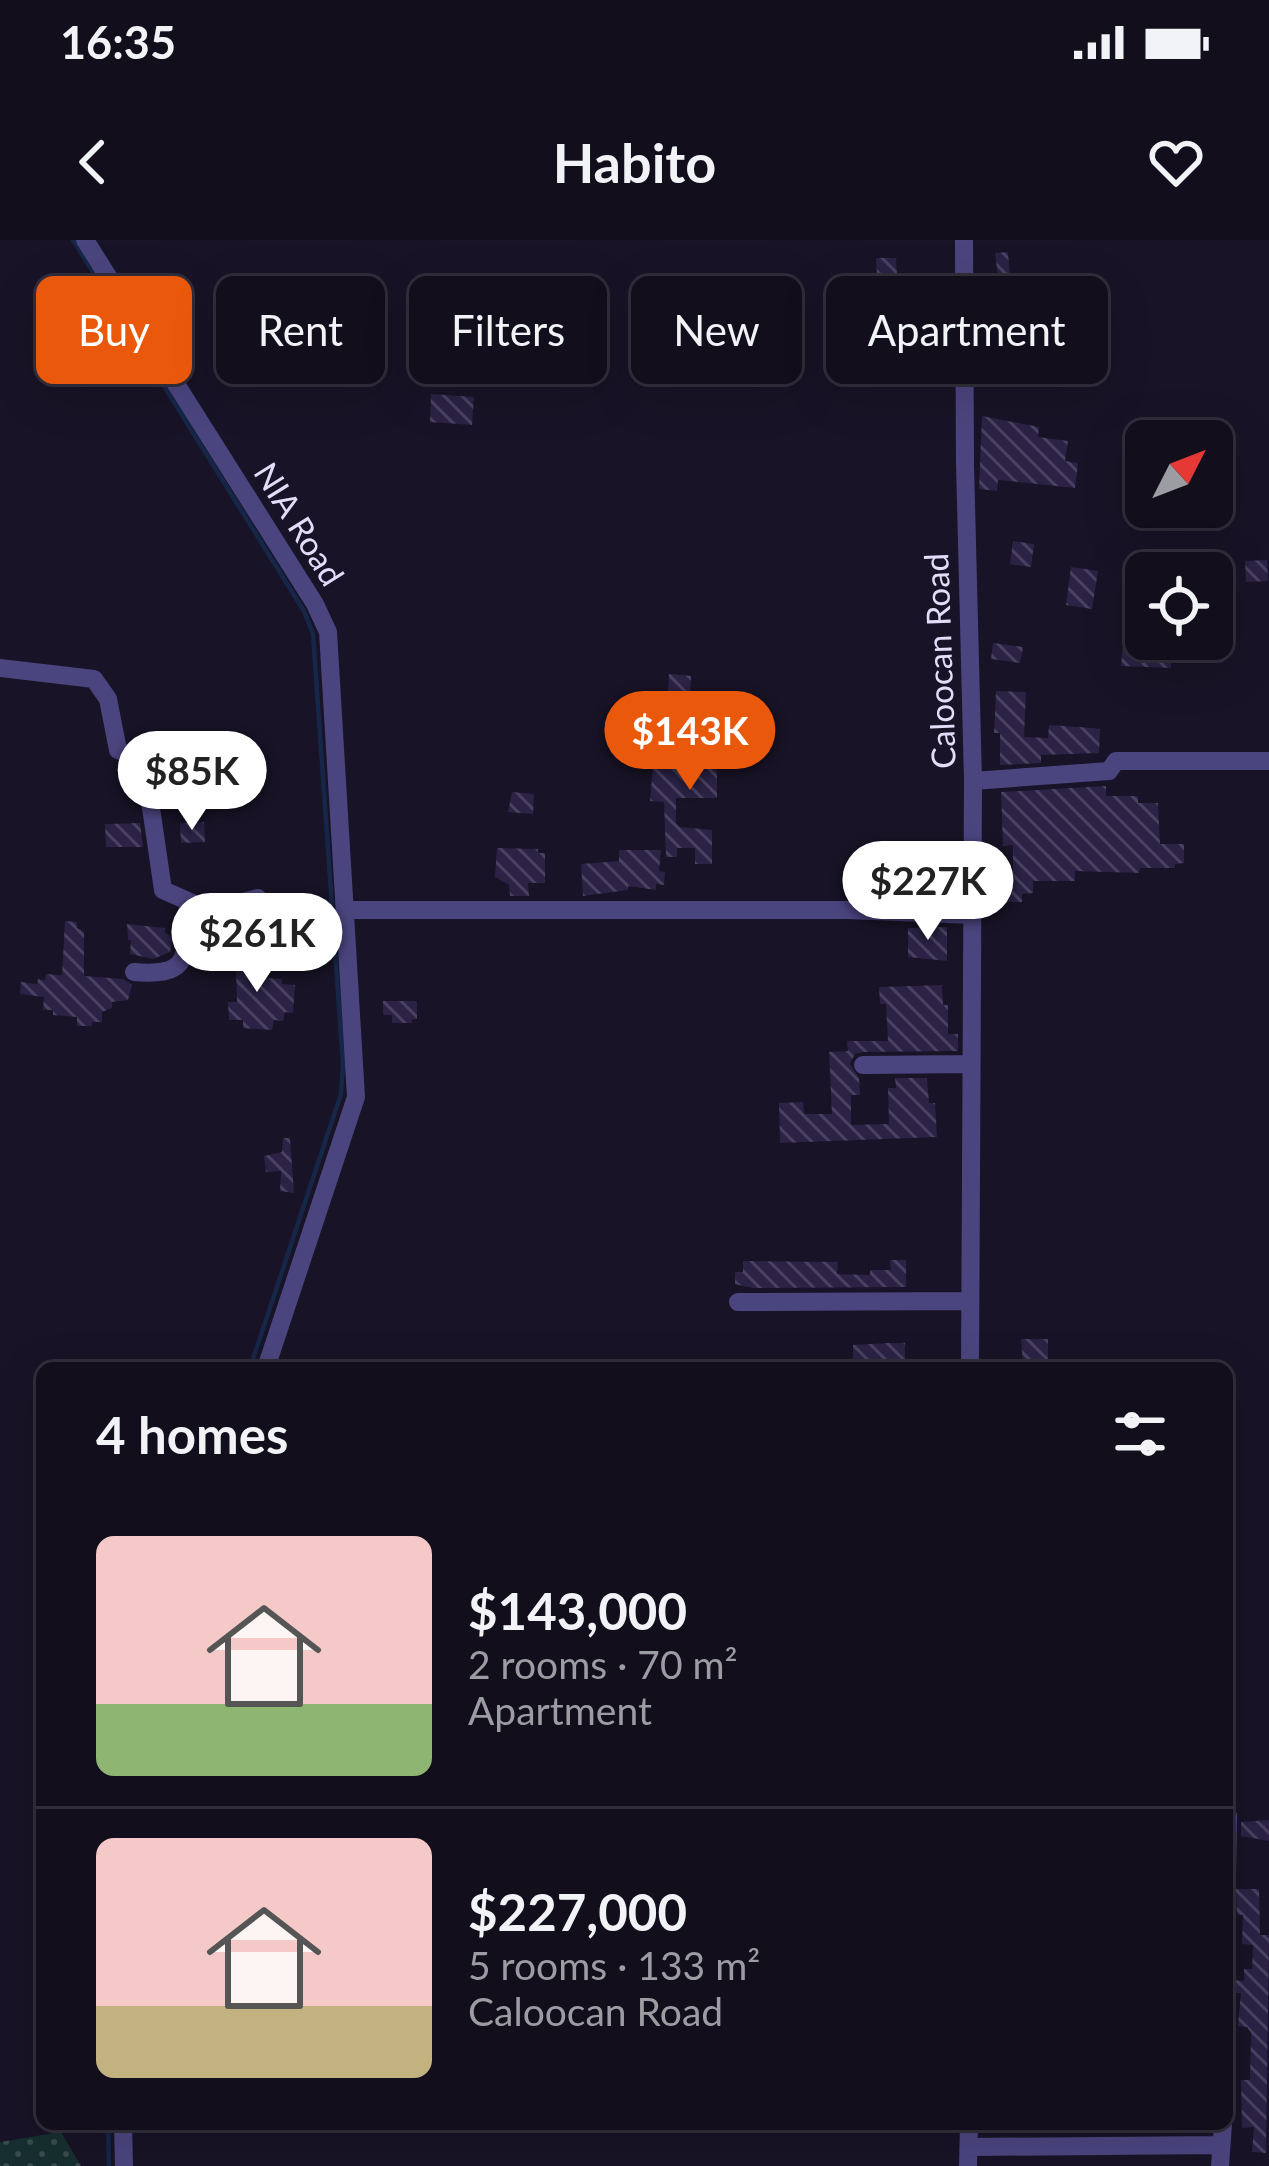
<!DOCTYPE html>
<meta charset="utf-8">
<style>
:root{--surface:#120e1c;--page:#1f1c29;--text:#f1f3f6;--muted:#9c9ca3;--line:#312e3b;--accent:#ea580c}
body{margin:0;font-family:Lato,sans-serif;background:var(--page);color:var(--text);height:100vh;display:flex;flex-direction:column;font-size:45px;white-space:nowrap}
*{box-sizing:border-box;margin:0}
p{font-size:39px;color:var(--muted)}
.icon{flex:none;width:66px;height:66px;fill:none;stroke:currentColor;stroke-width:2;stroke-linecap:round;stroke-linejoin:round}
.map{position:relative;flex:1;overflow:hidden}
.panel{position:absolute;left:36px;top:1122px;width:1197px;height:768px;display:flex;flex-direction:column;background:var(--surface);border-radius:18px;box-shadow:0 12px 48px #0002,0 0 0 3px var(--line)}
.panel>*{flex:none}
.banner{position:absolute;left:36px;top:36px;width:1197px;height:108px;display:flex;gap:24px}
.needle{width:78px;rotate:48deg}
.fabs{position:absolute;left:1125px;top:180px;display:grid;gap:24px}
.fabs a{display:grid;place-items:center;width:108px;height:108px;border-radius:18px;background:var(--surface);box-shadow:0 12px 48px #0002,0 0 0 3px var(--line);font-size:60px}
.price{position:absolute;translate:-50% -102px;padding:0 27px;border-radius:42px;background:#fff;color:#222;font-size:39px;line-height:78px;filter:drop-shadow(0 3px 6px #0008)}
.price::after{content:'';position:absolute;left:50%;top:72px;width:36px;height:27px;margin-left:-18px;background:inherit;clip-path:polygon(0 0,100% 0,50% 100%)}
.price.current{background:var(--accent);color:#fff}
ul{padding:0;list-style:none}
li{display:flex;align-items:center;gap:36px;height:300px;padding:0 60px}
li+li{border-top:3px solid var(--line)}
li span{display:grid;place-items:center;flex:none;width:336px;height:240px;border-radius:18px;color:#555}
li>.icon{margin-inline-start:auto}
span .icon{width:144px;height:144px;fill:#fffc;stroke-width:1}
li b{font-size:51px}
h2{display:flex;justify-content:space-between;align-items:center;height:144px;padding:0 60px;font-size:51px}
.chip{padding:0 42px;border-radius:18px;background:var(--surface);box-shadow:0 12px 48px #0002,0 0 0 3px var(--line);font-size:42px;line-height:108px}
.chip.current{background:var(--accent);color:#fff}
.status{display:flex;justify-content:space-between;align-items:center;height:84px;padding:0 60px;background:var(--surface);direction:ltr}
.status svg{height:33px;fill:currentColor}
header{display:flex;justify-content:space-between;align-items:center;height:156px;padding:0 60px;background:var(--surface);font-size:54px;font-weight:700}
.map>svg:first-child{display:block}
.grass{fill:url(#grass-dots)}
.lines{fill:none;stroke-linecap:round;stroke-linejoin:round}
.stream{stroke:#162648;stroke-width:4.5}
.building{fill:url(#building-back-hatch)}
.minor{stroke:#4b457f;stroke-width:18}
.labels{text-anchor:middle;stroke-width:9;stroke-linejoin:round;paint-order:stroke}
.street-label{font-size:33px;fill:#e3ddfa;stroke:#181326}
</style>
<div class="status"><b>16:35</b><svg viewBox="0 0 49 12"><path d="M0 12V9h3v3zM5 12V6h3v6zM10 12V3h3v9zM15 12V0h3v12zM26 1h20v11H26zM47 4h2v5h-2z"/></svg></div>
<header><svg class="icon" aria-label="back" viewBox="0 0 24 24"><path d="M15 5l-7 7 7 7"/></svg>Habito<svg class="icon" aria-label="heart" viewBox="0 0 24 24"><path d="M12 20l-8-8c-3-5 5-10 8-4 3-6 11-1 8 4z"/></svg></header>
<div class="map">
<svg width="1269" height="1926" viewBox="0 0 1269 1926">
<defs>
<pattern id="grass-dots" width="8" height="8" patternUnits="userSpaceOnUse" patternTransform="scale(3)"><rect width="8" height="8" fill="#172f30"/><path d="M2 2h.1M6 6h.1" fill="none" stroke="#394d4f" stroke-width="1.8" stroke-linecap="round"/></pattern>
<pattern id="building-back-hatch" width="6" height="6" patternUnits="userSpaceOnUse" patternTransform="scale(3)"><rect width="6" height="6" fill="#2b2245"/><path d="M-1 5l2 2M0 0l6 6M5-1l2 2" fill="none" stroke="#4a4261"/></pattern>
</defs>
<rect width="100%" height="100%" fill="#181326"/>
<!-- grass -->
<path class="grass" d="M61,1892L81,1926H0V1902Z"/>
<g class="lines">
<!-- stream -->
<path class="stream" d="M73,0L304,371L313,394L343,825L341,854L250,1128
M108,1884L109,1926"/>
</g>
<!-- building -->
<path class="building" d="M1008,12L1010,37H1022L1023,57H993V37H998L995,13Z
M876,18H896L898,49L947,57L945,73L891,71L890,67L878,66L880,38H877Z
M1054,71L1049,99L1026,100L1025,72Z
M431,154L474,157L472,185L430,182Z
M982,176L1039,187L1038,197L1068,201L1065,221L1078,223L1075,248L998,240L997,251L979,249Z
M1013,301L1034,304L1031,327L1010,324Z
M1267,320L1268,341L1246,342L1245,321Z
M1071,327L1098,331L1092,369L1066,365Z
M1212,391L1228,393L1223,423L1205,421Z
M1124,392H1146V399H1172L1171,428L1121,426Z
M993,403L1023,407L1020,423L991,419Z
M669,434L691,436L690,454H684V483H666Z
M996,451L1026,452L1024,497L1048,498L1049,485L1093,488L1100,489L1099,513L1041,515V523L1000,525V493H994Z
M709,474L725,475L724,494L717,502V558H676V583L680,587L712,590V624H695V608H677V617H666L664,562L650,561L653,526L685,530L686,517H702L704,480H708Z
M1106,546V556H1138V563H1158L1160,604H1184V623L1175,624V628H1140L1139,633L1075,631V641H1033V653L1022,654V662H1002L1001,646L986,645V635L1013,634V605L1003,606L1001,552Z
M512,552L534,554L533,574L508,572Z
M204,582L205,602L181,603L180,583Z
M140,583L143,607H106L105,584Z
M497,608L538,609V613H545V643H528L529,656H510L509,645L495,637Z
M619,610H661L659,631L665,632L664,645L656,644V650L628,646V650L583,656L581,624L619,621Z
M65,681L77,682V688L84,692V736L123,739L132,745L128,760L112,762V768L102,772V782H92V786H77V777L53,775V770H43L44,757L20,754L21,742L37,744L38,739L45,740L46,734L62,735Z
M127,684L165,688V693L173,697L170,712L153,719L130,714L131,700H128Z
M947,687V721L908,717V688Z
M257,688L279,689L278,710L251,713L252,694H257Z
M221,711L250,712V737L282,739V744L295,745L293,773L285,772L283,781L274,780L272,790L243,788V780H229L228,762H237L236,727H221Z
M942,745L943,765H948V794H958V811L863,812L855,814L850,824L859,838L860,855H851V885L889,884L888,848H896L895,838H927L929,863H935L937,897L780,903L779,863L803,862L804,874H832L829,812L848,811L847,801H888L886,764H880L879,747Z
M383,761H417V779H412V783H392V775H383Z
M283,898H290L294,953L280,951L281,931L266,932L264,916L282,912Z
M890,1020H906V1047L752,1048L735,1044V1032H743V1021L838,1022L837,1034L870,1035V1030H891Z
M1021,1099H1048V1124L1023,1128Z
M889,1103H905V1120H885V1128H853V1105Z
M1269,1580V1601L1241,1596V1582Z
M1236,1649H1259L1260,1695H1269L1266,1913L1252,1912L1254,1887L1242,1888L1241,1840H1250L1251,1793L1247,1787L1238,1786L1241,1753H1233L1234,1740L1244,1741V1729H1252L1253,1705L1242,1704L1243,1675H1237Z"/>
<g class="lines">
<!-- minor -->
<path class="minor" d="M85,0L315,364L328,392L356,857L266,1128
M964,0L965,224L973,541L970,1128
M0,428L94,439L108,459L118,510L137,518L149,554L163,650L210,671L258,658
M973,541L1109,531L1116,521H1269
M346,670H848L972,675
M134,732C194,737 185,714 188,664
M863,825L971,824
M738,1062L970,1061
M1227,1633L1228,1576
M123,1884L124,1926
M969,1907L1221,1905
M968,1926L969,1884
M1220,1926L1223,1884"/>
</g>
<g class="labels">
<!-- street labels -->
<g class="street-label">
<text transform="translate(299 284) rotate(58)" y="12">NIA Road</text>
<text transform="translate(940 421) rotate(-92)" y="12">Caloocan Road</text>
</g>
</g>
</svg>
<div class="fabs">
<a><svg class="needle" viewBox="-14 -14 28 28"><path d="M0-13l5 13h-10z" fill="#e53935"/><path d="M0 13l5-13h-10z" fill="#9c9ca3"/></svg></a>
<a><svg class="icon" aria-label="locate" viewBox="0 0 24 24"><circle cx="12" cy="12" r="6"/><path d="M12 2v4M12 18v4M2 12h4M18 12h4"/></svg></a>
</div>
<b class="price current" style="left:690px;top:553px">$143K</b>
<b class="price" style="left:192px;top:593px">$85K</b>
<b class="price" style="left:928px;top:703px">$227K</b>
<b class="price" style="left:257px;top:755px">$261K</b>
<div class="banner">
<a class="chip current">Buy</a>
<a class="chip">Rent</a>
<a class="chip">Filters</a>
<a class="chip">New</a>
<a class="chip">Apartment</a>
</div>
<section class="panel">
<h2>4 homes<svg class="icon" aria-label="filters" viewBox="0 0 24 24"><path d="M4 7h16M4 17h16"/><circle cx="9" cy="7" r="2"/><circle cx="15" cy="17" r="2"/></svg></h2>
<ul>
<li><span style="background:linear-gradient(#f6c9c9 70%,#8fb573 0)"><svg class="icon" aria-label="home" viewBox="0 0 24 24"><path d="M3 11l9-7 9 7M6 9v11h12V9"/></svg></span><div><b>$143,000</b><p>2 rooms · 70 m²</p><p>Apartment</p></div></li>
<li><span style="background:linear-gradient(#f6c9c9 70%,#c2b280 0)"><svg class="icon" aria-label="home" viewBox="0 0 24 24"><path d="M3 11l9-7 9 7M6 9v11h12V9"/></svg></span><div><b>$227,000</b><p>5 rooms · 133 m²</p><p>Caloocan Road</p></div></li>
</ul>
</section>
</div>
